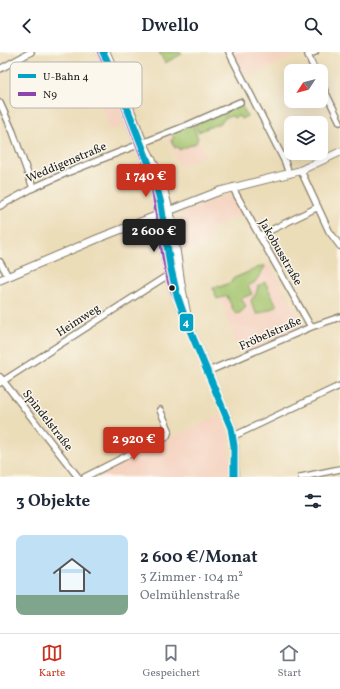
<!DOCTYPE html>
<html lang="de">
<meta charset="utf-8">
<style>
:root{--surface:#fff;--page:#f6f6f7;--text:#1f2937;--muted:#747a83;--line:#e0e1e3;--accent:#c8321e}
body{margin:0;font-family:Vollkorn,serif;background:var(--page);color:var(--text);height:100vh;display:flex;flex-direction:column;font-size:15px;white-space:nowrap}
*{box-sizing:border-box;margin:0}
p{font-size:13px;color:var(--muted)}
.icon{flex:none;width:22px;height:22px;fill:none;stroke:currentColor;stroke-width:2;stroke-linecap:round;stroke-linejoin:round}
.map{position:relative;height:425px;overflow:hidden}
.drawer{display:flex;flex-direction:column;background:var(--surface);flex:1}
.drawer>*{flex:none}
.needle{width:26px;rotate:234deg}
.tools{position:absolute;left:284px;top:12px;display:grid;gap:8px}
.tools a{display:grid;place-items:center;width:44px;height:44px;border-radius:8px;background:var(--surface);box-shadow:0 4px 16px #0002;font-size:20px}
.price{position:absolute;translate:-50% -34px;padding:0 9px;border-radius:4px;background:var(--accent);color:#fff;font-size:13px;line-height:26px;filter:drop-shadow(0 1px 2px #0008)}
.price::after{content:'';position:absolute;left:50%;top:24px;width:12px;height:9px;margin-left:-6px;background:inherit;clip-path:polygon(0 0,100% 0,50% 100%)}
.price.selected{background:#222;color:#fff}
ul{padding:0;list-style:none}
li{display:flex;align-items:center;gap:12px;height:100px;padding:0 16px}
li+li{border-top:1px solid var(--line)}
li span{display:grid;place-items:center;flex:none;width:112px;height:80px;border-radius:8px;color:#555}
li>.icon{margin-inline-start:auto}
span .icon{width:48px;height:48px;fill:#fffc;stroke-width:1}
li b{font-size:17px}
h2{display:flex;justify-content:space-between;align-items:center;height:48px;padding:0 16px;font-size:17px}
header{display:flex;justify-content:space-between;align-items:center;height:52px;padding:0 16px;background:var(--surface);font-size:18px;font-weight:600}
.tab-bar{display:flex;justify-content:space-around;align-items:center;height:56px;border-top:1px solid var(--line);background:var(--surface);font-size:11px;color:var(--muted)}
.tab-bar a{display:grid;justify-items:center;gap:2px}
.tab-bar .selected{color:var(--accent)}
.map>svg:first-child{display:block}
.built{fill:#f5d3c1}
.green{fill:#a3c46d;stroke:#607044}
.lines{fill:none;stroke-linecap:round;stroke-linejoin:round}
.minor-casing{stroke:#847c6a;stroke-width:8}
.tertiary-casing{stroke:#847c6a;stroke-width:9}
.minor{stroke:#fff;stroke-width:5.5}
.tertiary{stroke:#fff;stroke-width:7}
.bus-1-casing{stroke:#fbf7ec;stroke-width:9}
.bus-1{stroke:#8e44ad;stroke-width:6}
.metro-1-casing{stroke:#fbf7ec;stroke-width:10}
.metro-1{stroke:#01a2c5;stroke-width:7}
.bus-dot{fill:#1c1c1c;stroke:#fbf7ec;stroke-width:1.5}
.labels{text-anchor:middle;stroke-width:3;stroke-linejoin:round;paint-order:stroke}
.street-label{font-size:12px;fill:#1c1c1c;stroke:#fbf7ec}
.key{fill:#fbf7ec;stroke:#b8b5ae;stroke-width:1}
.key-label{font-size:11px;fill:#1c1c1c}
.line-badge{stroke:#fbf7ec;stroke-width:1.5}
.badge-label{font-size:11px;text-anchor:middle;font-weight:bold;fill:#fff}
</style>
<header><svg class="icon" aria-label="back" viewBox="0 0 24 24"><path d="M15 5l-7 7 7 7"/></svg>Dwello<svg class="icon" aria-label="search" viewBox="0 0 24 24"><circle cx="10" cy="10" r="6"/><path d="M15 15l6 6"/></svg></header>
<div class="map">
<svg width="340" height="425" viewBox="0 0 340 425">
<rect width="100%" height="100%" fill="#fbf7ec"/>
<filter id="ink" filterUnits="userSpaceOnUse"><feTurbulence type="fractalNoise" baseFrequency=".025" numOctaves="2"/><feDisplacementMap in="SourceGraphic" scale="8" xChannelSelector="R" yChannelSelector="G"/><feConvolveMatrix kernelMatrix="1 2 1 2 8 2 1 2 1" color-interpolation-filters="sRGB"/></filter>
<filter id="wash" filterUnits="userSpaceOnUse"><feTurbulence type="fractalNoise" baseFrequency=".012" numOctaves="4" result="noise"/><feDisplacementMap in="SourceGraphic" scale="16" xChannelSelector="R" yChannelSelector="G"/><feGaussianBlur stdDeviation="0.9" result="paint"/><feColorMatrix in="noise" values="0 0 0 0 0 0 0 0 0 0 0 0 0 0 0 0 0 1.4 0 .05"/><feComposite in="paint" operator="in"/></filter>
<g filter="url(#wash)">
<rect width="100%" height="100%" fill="#ecddb9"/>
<!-- built -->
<path class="built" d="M233,0H304L250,23H247L244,21Z
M108,31L125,73L111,79L94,37Z
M192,72L205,104L179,114L166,83Z
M225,144H229L233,146L242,162L208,178L212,189L182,200L177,174L179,166L184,160Z
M269,211L305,274L241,302L226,266L228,265L220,247L217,248L212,235L219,233L220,234L233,229L232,227Z
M221,363L229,385L230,401V419L219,425H91L143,398Z"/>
<!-- green -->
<path class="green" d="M159,0H181L182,2L165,11Z
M241,52L247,64L241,67L239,64L234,66L233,64L226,65L222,70L198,80L195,74L196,71Z
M192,72L198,86L196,91L179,98L178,95L175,96L171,88L174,86L171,81Z
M264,213L265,215L255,230L248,234L252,242L240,247L243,249L246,254C244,258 241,261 236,262L234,260L227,244L217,247L213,236L219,233L220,235L233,229L232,227Z
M265,230L277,254L259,262H257L252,253L251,248L256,242L258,234Z"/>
</g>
<g filter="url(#ink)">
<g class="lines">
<defs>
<path id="minor" d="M229,0L285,110L289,122
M0,17L31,0
M315,19L308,3L315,0
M321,31L340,70
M0,51L13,80L33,136
M301,119L329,179L340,194
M233,135L236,142L311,275
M0,154L33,136L64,122L188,73L240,50
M259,184L318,155
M0,210L8,224
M209,319L311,275L340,265
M0,325L78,425
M0,331L165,225L168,224
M234,384L335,336L340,334
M85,425L142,396L165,386L167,384L169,378L160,358
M301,425L340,417"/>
<path id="tertiary" d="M100,0L124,55L153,131L165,208L170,230L175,244L201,300L232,376L235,394V425
M106,0L121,34L143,90L155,114L164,139L172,169L181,232L187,263
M0,228L99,186L220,139L299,119L340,100"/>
</defs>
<!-- minor casing -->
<use href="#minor" class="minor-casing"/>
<!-- tertiary casing -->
<use href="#tertiary" class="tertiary-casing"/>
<!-- minor -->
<use href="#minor" class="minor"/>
<!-- tertiary -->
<use href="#tertiary" class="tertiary"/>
<defs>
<path id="bus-1" d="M100,0L124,55L153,131L165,208L170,230L175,244L201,300L232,376L235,394V425"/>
</defs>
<!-- bus-1 casing -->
<use href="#bus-1" class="bus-1-casing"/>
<!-- bus-1 -->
<use href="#bus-1" class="bus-1"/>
<defs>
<path id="metro-1" d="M103,0L119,35L154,125L161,152L170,213L177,243L186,269L231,376L234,394V425"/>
</defs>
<!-- metro-1 casing -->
<use href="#metro-1" class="metro-1-casing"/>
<!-- metro-1 -->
<use href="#metro-1" class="metro-1"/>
</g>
</g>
<!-- markers -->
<circle class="bus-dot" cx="172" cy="236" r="3.5"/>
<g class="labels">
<!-- street labels -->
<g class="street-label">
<text transform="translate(66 110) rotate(-23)" y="4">Weddigenstraße</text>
<text transform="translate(281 200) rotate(60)" y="4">Jakobusstraße</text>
<text transform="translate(78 268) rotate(-33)" y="4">Heimweg</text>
<text transform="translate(270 281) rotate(-24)" y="4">Fröbelstraße</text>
<text transform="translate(48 368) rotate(52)" y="4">Spindelstraße</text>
</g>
</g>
<!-- legend -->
<rect x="10" y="10" width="132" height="46" rx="6" class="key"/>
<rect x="18" y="22" width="18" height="4" fill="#01a2c5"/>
<rect x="18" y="40" width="18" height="4" fill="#8e44ad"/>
<g class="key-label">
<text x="43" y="28">U-Bahn 4</text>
<text x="43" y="46">N9</text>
</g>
<rect class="line-badge" x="179" y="261" width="15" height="19" rx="4" fill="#01a2c5"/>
<g class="badge-label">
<text x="186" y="274">4</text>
</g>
</svg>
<div class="tools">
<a><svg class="needle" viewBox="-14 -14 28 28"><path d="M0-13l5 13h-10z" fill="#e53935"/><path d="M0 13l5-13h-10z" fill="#747a83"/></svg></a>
<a><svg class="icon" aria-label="layers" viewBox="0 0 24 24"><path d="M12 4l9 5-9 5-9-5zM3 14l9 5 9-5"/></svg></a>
</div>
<b class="price" style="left:146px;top:146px">1 740 €</b>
<b class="price selected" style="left:154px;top:201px">2 600 €</b>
<b class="price" style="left:134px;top:409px">2 920 €</b>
</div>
<section class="drawer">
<h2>3 Objekte<svg class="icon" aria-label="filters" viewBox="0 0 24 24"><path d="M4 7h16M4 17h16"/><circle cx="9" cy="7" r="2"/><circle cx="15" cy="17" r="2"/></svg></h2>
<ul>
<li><span style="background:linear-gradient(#bfe0f5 75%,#7fa58c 0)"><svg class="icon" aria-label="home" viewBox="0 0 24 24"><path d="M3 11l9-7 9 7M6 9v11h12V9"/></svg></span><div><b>2 600 €/Monat</b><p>3 Zimmer · 104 m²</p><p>Oelmühlenstraße</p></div></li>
</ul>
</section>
<nav class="tab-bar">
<a class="selected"><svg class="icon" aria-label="map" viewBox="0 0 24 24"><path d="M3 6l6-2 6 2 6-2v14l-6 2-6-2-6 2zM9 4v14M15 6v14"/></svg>Karte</a>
<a><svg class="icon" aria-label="saved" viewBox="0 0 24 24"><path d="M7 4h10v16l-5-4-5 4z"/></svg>Gespeichert</a>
<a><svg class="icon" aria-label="home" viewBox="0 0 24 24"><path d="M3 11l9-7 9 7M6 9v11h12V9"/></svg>Start</a>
</nav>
